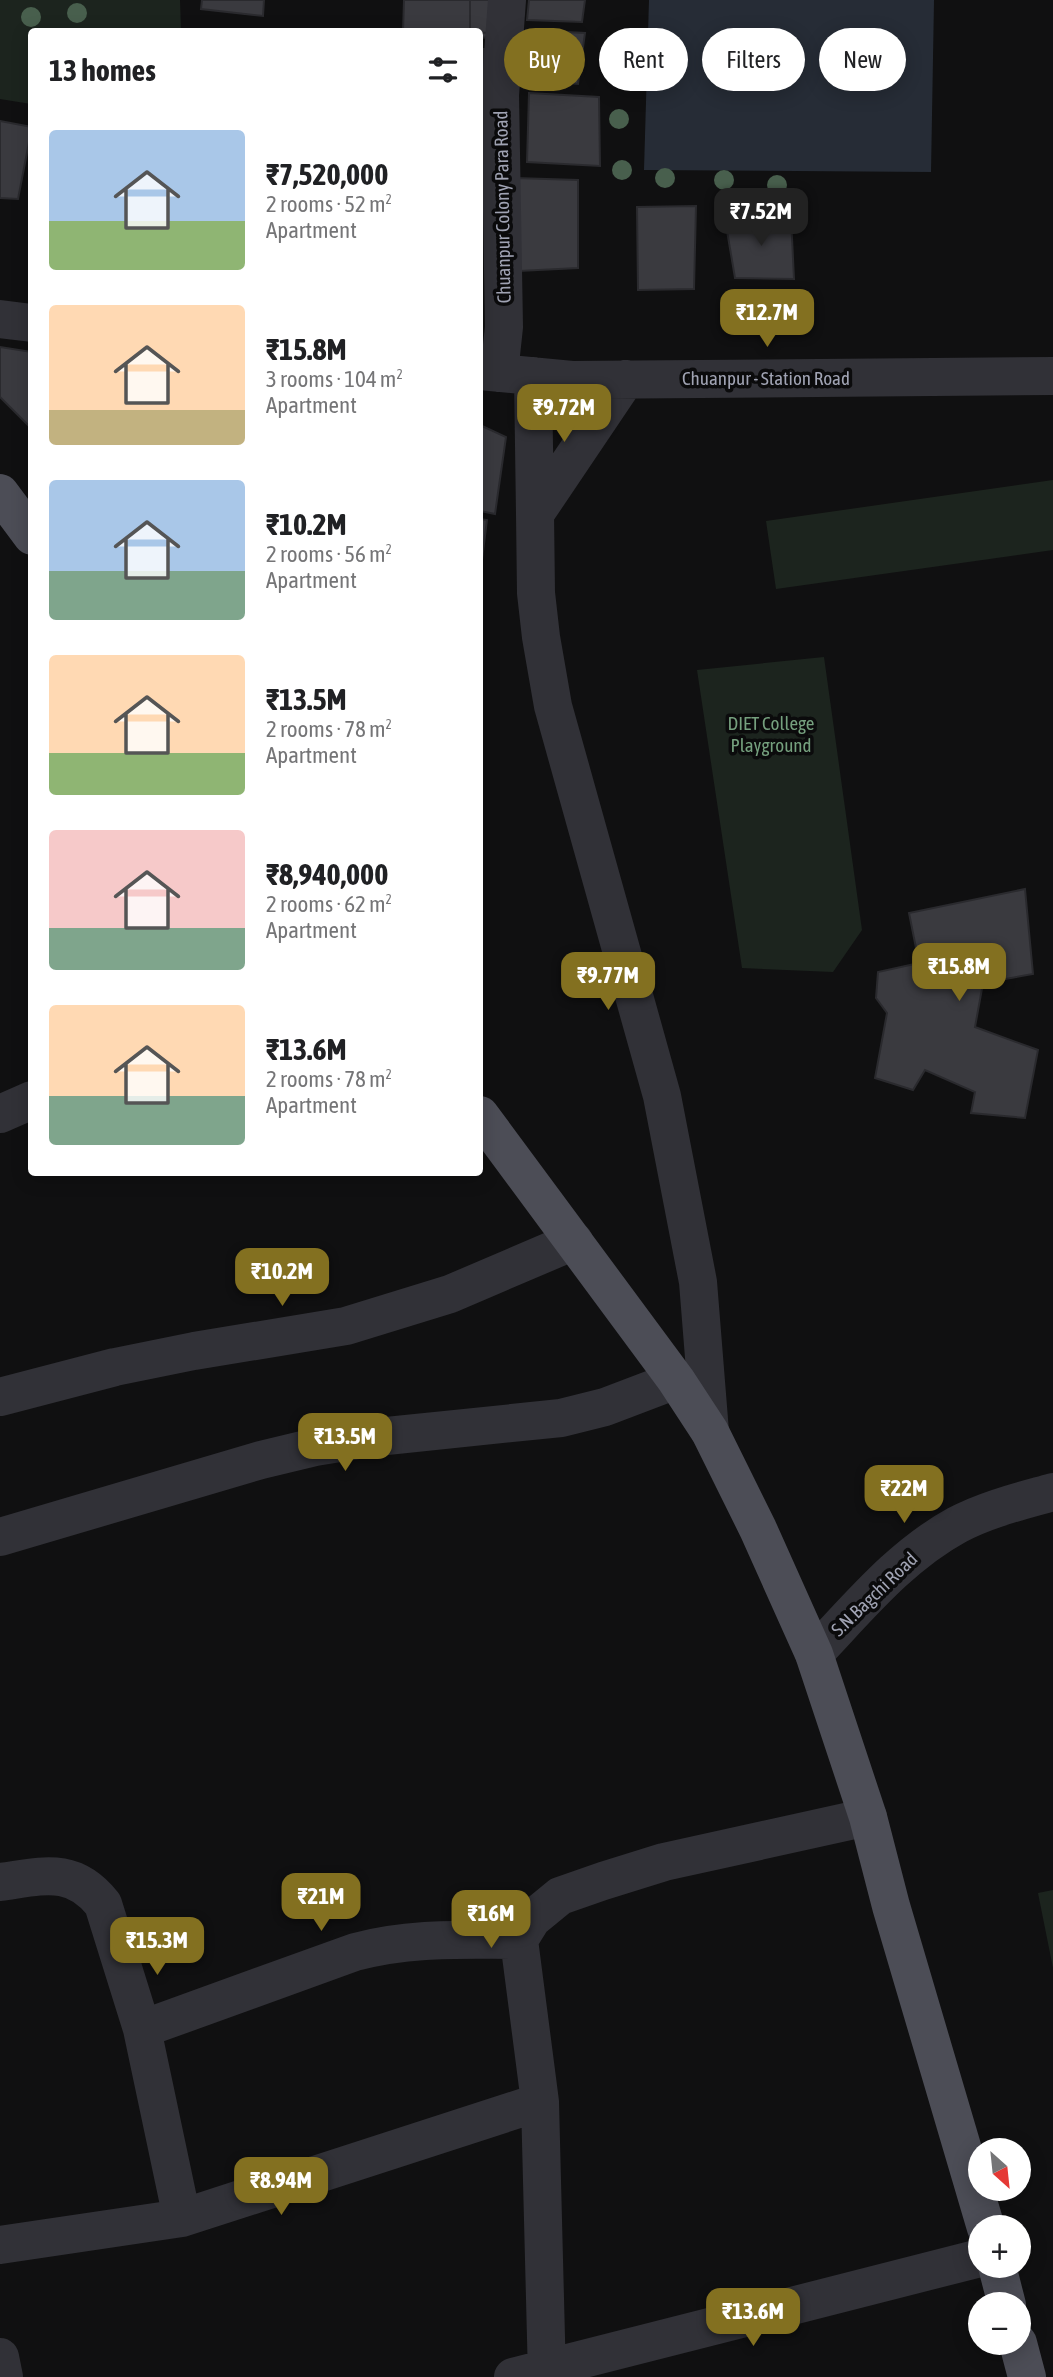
<!DOCTYPE html>
<meta charset="utf-8">
<style>
:root{--surface:#fff;--page:#f2f2f2;--text:#202124;--muted:#757577;--accent:#837020}
body{margin:0;font-family:"Asap Condensed",sans-serif;background:var(--page);color:var(--text);height:100vh;display:flex;flex-direction:column;font-size:26px;white-space:nowrap}
*{box-sizing:border-box;margin:0}
p{font-size:23px;color:var(--muted)}
.icon{flex:none;width:38px;height:38px;fill:none;stroke:currentColor;stroke-width:2;stroke-linecap:round;stroke-linejoin:round}
.map{position:relative;flex:1;overflow:hidden}
.panel{position:absolute;left:28px;top:28px;width:455px;height:1148px;display:flex;flex-direction:column;background:var(--surface);border-radius:7px;box-shadow:0 4px 18px #0003}
.panel>*{flex:none}
.guide{position:absolute;left:504px;top:28px;width:443px;height:63px;display:flex;gap:14px}
.needle{width:46px;rotate:153deg}
.tools{position:absolute;left:968px;top:2138px;display:grid;gap:14px}
.tools a{display:grid;place-items:center;width:63px;height:63px;border-radius:50%;background:var(--surface);box-shadow:0 4px 18px #0003;font-size:35px}
.price{position:absolute;translate:-50% -60px;padding:0 16px;border-radius:14px;background:var(--accent);color:#fff;font-size:23px;line-height:46px;filter:drop-shadow(0 2px 4px #0008)}
.price::after{content:'';position:absolute;left:50%;top:42px;width:21px;height:16px;margin-left:-10px;background:inherit;clip-path:polygon(0 0,100% 0,50% 100%)}
.price.active{background:#222;color:#fff}
ul{padding:0;list-style:none}
li{display:flex;align-items:center;gap:21px;height:175px;padding:0 21px}
li span{display:grid;place-items:center;flex:none;width:196px;height:140px;border-radius:7px;color:#555}
li>.icon{margin-inline-start:auto}
span .icon{width:84px;height:84px;fill:#fffc;stroke-width:1}
li b{font-size:30px}
h2{display:flex;justify-content:space-between;align-items:center;height:84px;padding:0 21px;font-size:30px}
.pill{padding:0 24px;border-radius:32px;background:var(--surface);box-shadow:0 4px 18px #0003;font-size:24px;line-height:63px}
.pill.active{background:var(--accent);color:#fff}
.map>svg:first-child{display:block}
.green{fill:#1c241e}
.water{fill:#262c36}
.building{fill:#3a3a3f;stroke:#2a2a2e;stroke-width:2}
.lines{fill:none;stroke-linecap:round;stroke-linejoin:round}
.minor{stroke:#313137;stroke-width:38}
.major{stroke:#4c4d56;stroke-width:38}
.tree{fill:#485f4d}
.labels{text-anchor:middle;stroke-width:7;stroke-linejoin:round;paint-order:stroke}
.street-label{font-size:19px;fill:#a0a3b3;stroke:#0b0b0c}
.park-label{font-size:19px;fill:#75a07e;stroke:#0b0b0c}
</style>
<div class="map">
<svg width="1053" height="2377" viewBox="0 0 1053 2377">
<rect width="100%" height="100%" fill="#101011"/>
<!-- green -->
<path class="green" d="M0,0H180L181,29L179,32H32L31,104L0,99Z
M1053,480V550L776,589L766,521Z
M824,657L862,930L833,972L742,968L697,670Z
M1053,1890V1968L1038,1893Z"/>
<!-- water -->
<path class="water" d="M649,0H934L931,172L644,170Z"/>
<!-- building -->
<path class="building" d="M202,0H264L263,16L201,9Z
M404,0H493L492,37L480,38V32H403Z
M470,0H490V33L470,32Z
M529,0H585L582,22L527,20Z
M526,30L585,33L578,84L522,79Z
M480,49H484L483,92L480,91Z
M529,93L599,97L600,166L527,162Z
M0,121L32,127L18,199L0,198Z
M515,178L578,180V268L519,271Z
M696,206L694,289L638,290L637,207Z
M791,217L794,279L735,278L725,219Z
M0,347L32,352V429L0,397Z
M480,425L506,437L495,514L480,511Z
M480,519L487,520L480,575Z
M1025,889L1033,974L983,983L975,1027L1038,1050L1025,1118L971,1113L975,1092L925,1070L913,1090L875,1078L887,1013L876,998L878,972L919,963L909,913Z"/>
<g class="lines">
<!-- minor -->
<path class="minor" d="M0,319L32,323
M480,371L572,380L1053,376
M499,373L504,327L500,95L507,0
M533,376L535,514
M626,379L535,514L536,593L541,637L553,706L662,1096L698,1282L710,1432
M0,1114L32,1100
M0,1397L115,1367L194,1351L346,1326L450,1294L574,1241
M0,1537L261,1460L315,1447L377,1437L561,1418L605,1407L676,1380
M814,1654C858,1608 900,1556 957,1525C987,1509 1021,1501 1053,1492
M0,1882C43,1876 73,1866 103,1904L142,2029L182,2218
M142,2029L355,1952C411,1937 462,1940 519,1940
M0,2245L182,2218L540,2102
M0,2357L4,2377
M513,2377L980,2258
M547,2377L540,2102L519,1940L532,1919L560,1896L603,1881L664,1862L868,1817"/>
<!-- major -->
<path class="major" d="M0,493L32,536
M480,1115L676,1380L710,1432L758,1529L814,1654L868,1817L891,1906L986,2228
M997,2266L1007,2305
M1018,2343L1027,2377"/>
</g>
<!-- trees -->
<g class="tree">
<circle cx="77" cy="13" r="10"/>
<circle cx="31" cy="17" r="10"/>
<circle cx="625" cy="73" r="10"/>
<circle cx="619" cy="119" r="10"/>
<circle cx="622" cy="170" r="10"/>
<circle cx="665" cy="178" r="10"/>
<circle cx="724" cy="180" r="10"/>
<circle cx="777" cy="185" r="10"/>
</g>
<g class="labels">
<!-- street labels -->
<g class="street-label">
<text transform="translate(502 207) rotate(-91)" y="7">Chuanpur Colony Para Road</text>
<text x="766" y="385">Chuanpur - Station Road</text>
<text transform="translate(874 1594) rotate(-44)" y="7">S.N.Bagchi Road</text>
</g>
<!-- park labels -->
<g class="park-label">
<text x="771" y="730">DIET College<tspan x="771" dy="22">Playground</tspan></text>
</g>
</g>
</svg>
<div class="tools">
<a><svg class="needle" viewBox="-14 -14 28 28"><path d="M0-13l5 13h-10z" fill="#e53935"/><path d="M0 13l5-13h-10z" fill="#757577"/></svg></a>
<a>+</a>
<a>−</a>
</div>
<b class="price active" style="left:761px;top:248px">₹7.52M</b>
<b class="price" style="left:767px;top:349px">₹12.7M</b>
<b class="price" style="left:564px;top:444px">₹9.72M</b>
<b class="price" style="left:959px;top:1003px">₹15.8M</b>
<b class="price" style="left:608px;top:1012px">₹9.77M</b>
<b class="price" style="left:282px;top:1308px">₹10.2M</b>
<b class="price" style="left:345px;top:1473px">₹13.5M</b>
<b class="price" style="left:904px;top:1525px">₹22M</b>
<b class="price" style="left:321px;top:1933px">₹21M</b>
<b class="price" style="left:491px;top:1950px">₹16M</b>
<b class="price" style="left:157px;top:1977px">₹15.3M</b>
<b class="price" style="left:281px;top:2217px">₹8.94M</b>
<b class="price" style="left:753px;top:2348px">₹13.6M</b>
<div class="guide">
<a class="pill active">Buy</a>
<a class="pill">Rent</a>
<a class="pill">Filters</a>
<a class="pill">New</a>
</div>
<section class="panel">
<h2>13 homes<svg class="icon" aria-label="filters" viewBox="0 0 24 24"><path d="M4 7h16M4 17h16"/><circle cx="9" cy="7" r="2"/><circle cx="15" cy="17" r="2"/></svg></h2>
<ul>
<li><span style="background:linear-gradient(#a9c7e8 65%,#8fb573 0)"><svg class="icon" aria-label="home" viewBox="0 0 24 24"><path d="M3 11l9-7 9 7M6 9v11h12V9"/></svg></span><div><b>₹7,520,000</b><p>2 rooms · 52 m²</p><p>Apartment</p></div></li>
<li><span style="background:linear-gradient(#ffd9b3 75%,#c2b280 0)"><svg class="icon" aria-label="home" viewBox="0 0 24 24"><path d="M3 11l9-7 9 7M6 9v11h12V9"/></svg></span><div><b>₹15.8M</b><p>3 rooms · 104 m²</p><p>Apartment</p></div></li>
<li><span style="background:linear-gradient(#a9c7e8 65%,#7fa58c 0)"><svg class="icon" aria-label="home" viewBox="0 0 24 24"><path d="M3 11l9-7 9 7M6 9v11h12V9"/></svg></span><div><b>₹10.2M</b><p>2 rooms · 56 m²</p><p>Apartment</p></div></li>
<li><span style="background:linear-gradient(#ffd9b3 70%,#8fb573 0)"><svg class="icon" aria-label="home" viewBox="0 0 24 24"><path d="M3 11l9-7 9 7M6 9v11h12V9"/></svg></span><div><b>₹13.5M</b><p>2 rooms · 78 m²</p><p>Apartment</p></div></li>
<li><span style="background:linear-gradient(#f6c9c9 70%,#7fa58c 0)"><svg class="icon" aria-label="home" viewBox="0 0 24 24"><path d="M3 11l9-7 9 7M6 9v11h12V9"/></svg></span><div><b>₹8,940,000</b><p>2 rooms · 62 m²</p><p>Apartment</p></div></li>
<li><span style="background:linear-gradient(#ffd9b3 65%,#7fa58c 0)"><svg class="icon" aria-label="home" viewBox="0 0 24 24"><path d="M3 11l9-7 9 7M6 9v11h12V9"/></svg></span><div><b>₹13.6M</b><p>2 rooms · 78 m²</p><p>Apartment</p></div></li>
</ul>
</section>
</div>
